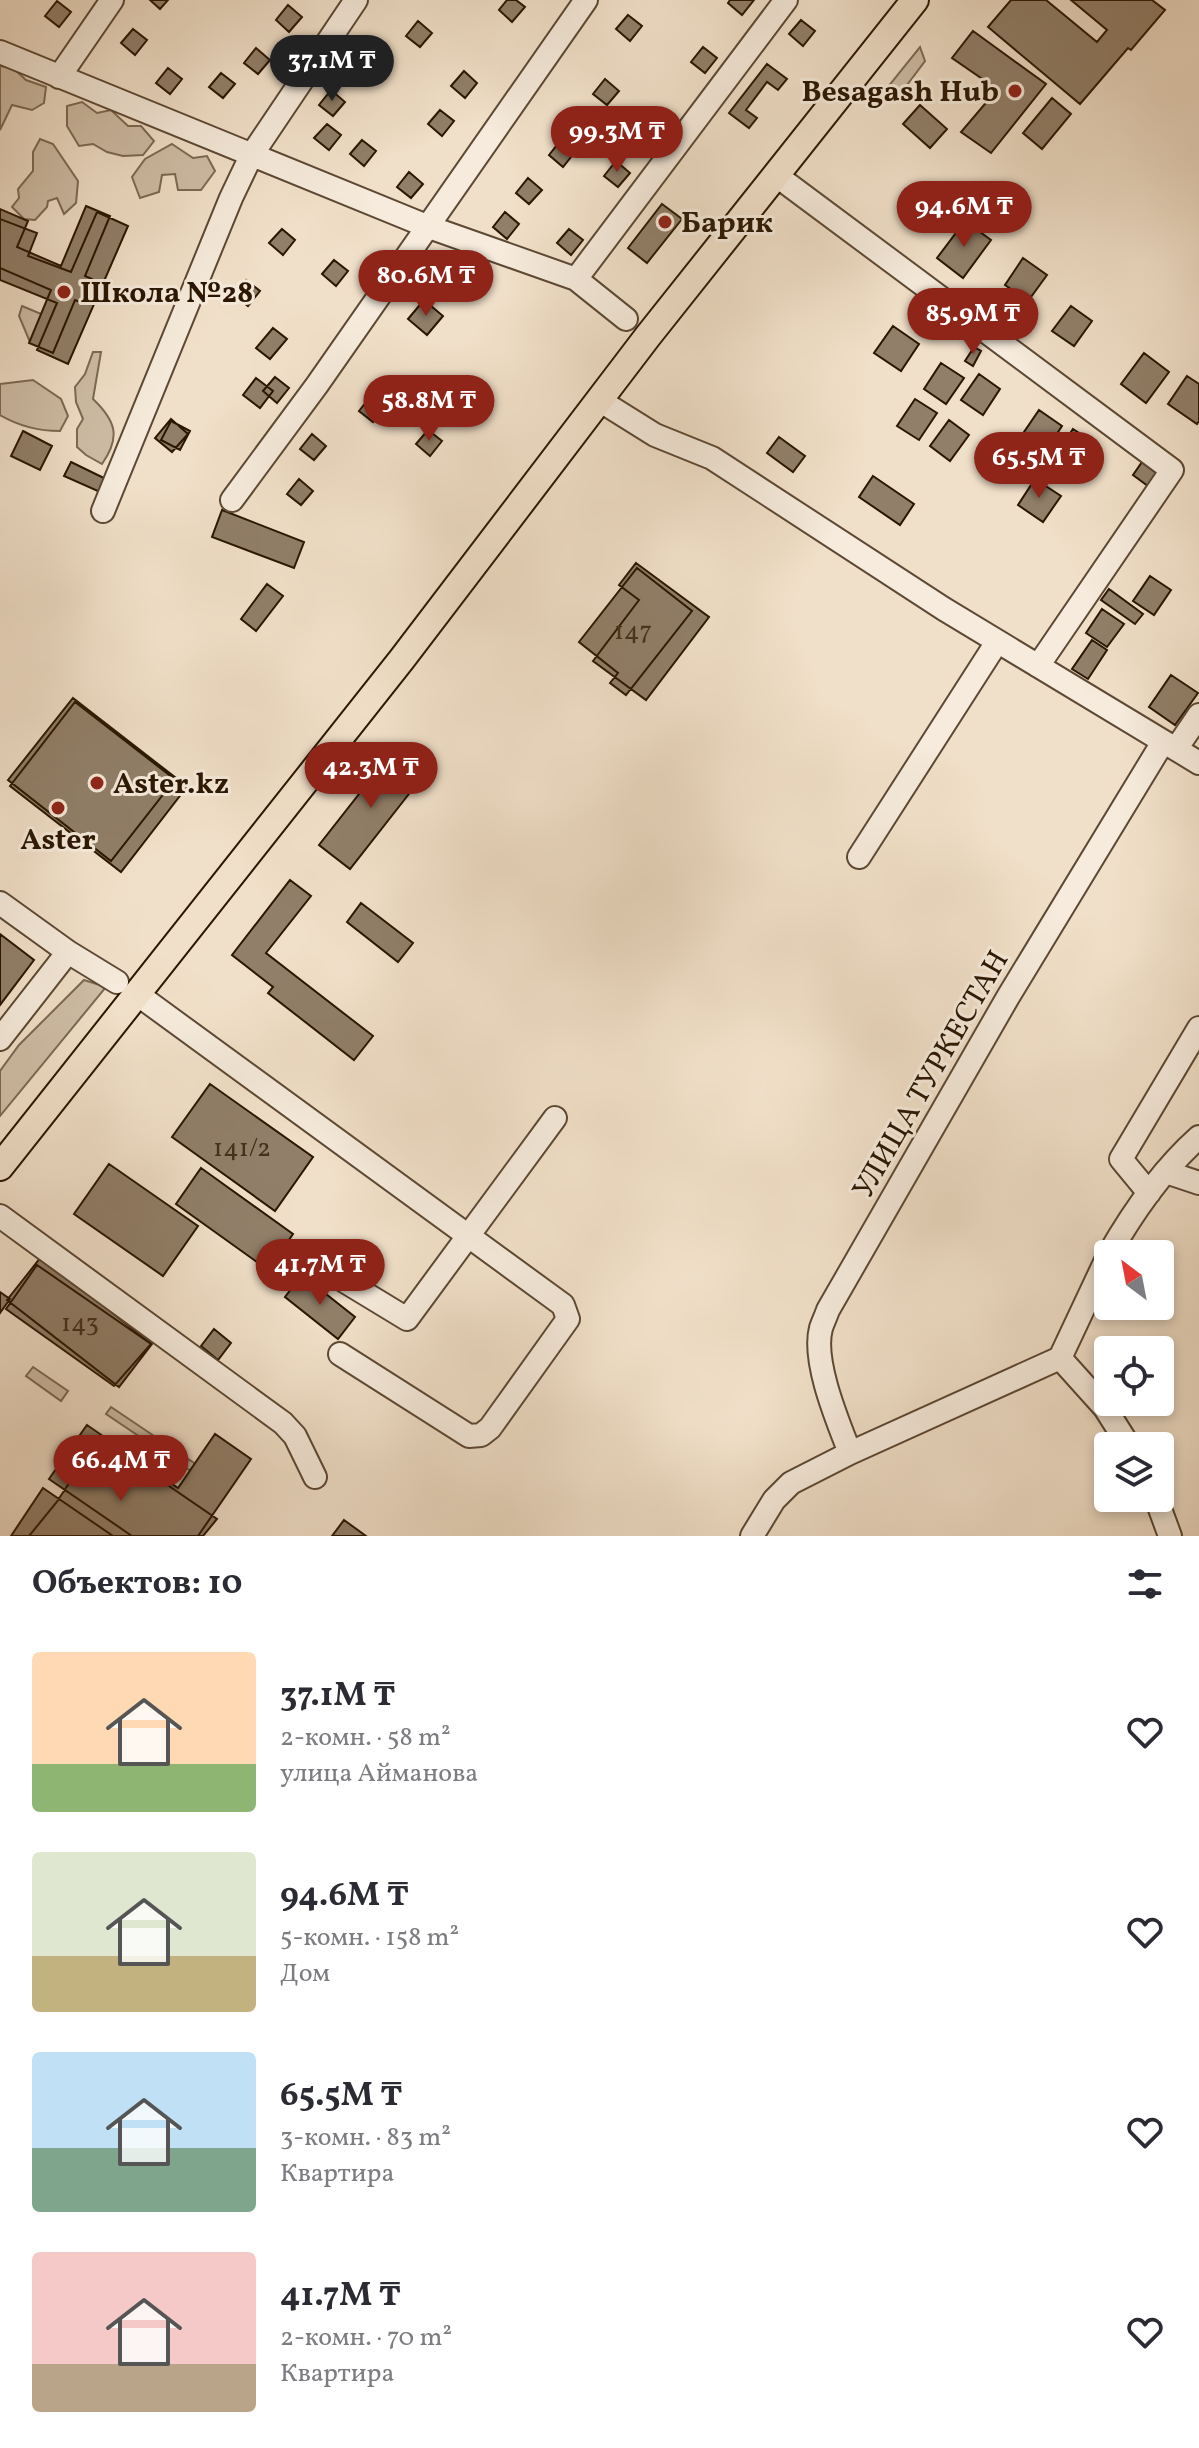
<!DOCTYPE html>
<html lang="ru">
<meta charset="utf-8">
<style>
:root{--surface:#fff;--page:#f7f7f7;--text:#2b2b33;--muted:#7c7c81;--accent:#8f2418}
body{margin:0;font-family:Vollkorn,serif;background:var(--page);color:var(--text);height:100vh;display:flex;flex-direction:column;font-size:30px;white-space:nowrap}
*{box-sizing:border-box;margin:0}
p{font-size:26px;color:var(--muted)}
.icon{flex:none;width:44px;height:44px;fill:none;stroke:currentColor;stroke-width:2;stroke-linecap:round;stroke-linejoin:round}
.map{position:relative;height:1536px;overflow:hidden}
.details{display:flex;flex-direction:column;background:var(--surface);flex:1}
.details>*{flex:none}
.needle{width:52px;rotate:328deg}
.fabs{position:absolute;left:1094px;top:1240px;display:grid;gap:16px}
.fabs a{display:grid;place-items:center;width:80px;height:80px;border-radius:8px;background:var(--surface);box-shadow:0 4px 12px #0003;font-size:40px}
.price{position:absolute;translate:-50% -68px;padding:0 18px;border-radius:28px;background:var(--accent);color:#fff;font-size:26px;line-height:52px;filter:drop-shadow(0 2px 4px #0008)}
.price::after{content:'';position:absolute;left:50%;top:48px;width:24px;height:18px;margin-left:-12px;background:inherit;clip-path:polygon(0 0,100% 0,50% 100%)}
.price.on{background:#222;color:#fff}
ul{padding:0;list-style:none}
li{display:flex;align-items:center;gap:24px;height:200px;padding:0 32px}
li span{display:grid;place-items:center;flex:none;width:224px;height:160px;border-radius:8px;color:#555}
li>.icon{margin-inline-start:auto}
span .icon{width:96px;height:96px;fill:#fffc;stroke-width:1}
li b{font-size:34px}
h2{display:flex;justify-content:space-between;align-items:center;height:96px;padding:0 32px;font-size:34px}
.map>svg:first-child{display:block}
.green{fill:#cfbea7;stroke:#7c6a54;stroke-width:2}
.building{fill:#917f69;stroke:#2a1602;stroke-width:2}
.lines{fill:none;stroke-linecap:round;stroke-linejoin:round}
.minor-casing{stroke:#5c4834;stroke-width:26}
.major-casing{stroke:#2a1602;stroke-width:30}
.minor{stroke:#f6ebdc;stroke-width:22}
.major{stroke:#f1e0c9;stroke-width:26}
.poi-dot{fill:#8f2418;stroke:#f6ebdc;stroke-width:3}
.labels{text-anchor:middle;stroke-width:6;stroke-linejoin:round;paint-order:stroke}
.number-label{font-size:26px;fill:#44301c}
.poi-label{font-size:30px;font-weight:bold;fill:#2a1602;stroke:#f6ebdc;text-anchor:start}
.street-label{font-size:30px;fill:#2a1602;stroke:#f6ebdc}
</style>
<div class="map">
<svg width="1199" height="1536" viewBox="0 0 1199 1536">
<rect width="100%" height="100%" fill="#f1e0c9"/>
<filter id="stains"><feTurbulence type="fractalNoise" baseFrequency=".0025" numOctaves="4"/><feColorMatrix values="0 0 0 0 .2 0 0 0 0 .09 0 0 0 0 .02 0 0 0 .5 -.17"/></filter>
<radialGradient id="worn" r=".72"><stop offset=".6" stop-color="#630" stop-opacity="0"/><stop offset="1" stop-color="#630" stop-opacity=".3"/></radialGradient>
<!-- green -->
<path class="green" d="M920,47L925,61L904,89L887,88Z
M0,66L13,68L26,80L46,87L44,103L32,110L12,105L0,130Z
M82,102L97,113L111,110L128,126H141L154,141L143,155L123,156L107,152L93,144L79,146L67,126V106Z
M40,139L53,144L78,181L76,203L64,214L57,198L48,201L47,207L35,220L24,219L12,207L19,198L18,189L33,171V152Z
M172,144L193,158L207,156L215,171L201,190H178L175,174L162,175L159,192L140,198L132,177L145,159Z
M22,306L46,316L30,342L19,316Z
M93,352H101L93,399C116,421 121,437 102,464L86,455L77,447V429L83,419L76,402L75,387L85,374Z
M33,380L61,399L68,416L60,431C38,431 19,426 0,415V384Z
M84,980L106,987L0,1116V1071L19,1045Z
M33,1367L68,1391L61,1401L26,1376Z
M111,1407L209,1473L204,1480L106,1414Z"/>
<!-- building -->
<path class="building" d="M150,0H168L160,9Z
M507,0H516L525,7L512,22L499,10Z
M730,0H754L742,15L728,3Z
M1011,0H1046L1097,42L1107,30L1071,0H1152L1165,10L1131,50L1128,48L1080,104L988,27Z
M57,1L71,12L59,27L45,16Z
M288,5L302,17L289,32L276,20Z
M628,15L642,26L630,41L616,29Z
M801,20L815,31L803,46L789,34Z
M418,21L432,33L420,47L406,36Z
M133,29L147,40L135,55L121,43Z
M973,31L1046,84L991,153L961,132L990,98L991,85L952,58Z
M367,39L381,50L369,65L355,53Z
M703,47L717,58L705,73L691,62Z
M256,48L270,60L258,74L244,63Z
M767,64L787,79L778,90L767,82L746,110L757,118L749,128L729,113Z
M168,68L182,79L170,94L156,83Z
M464,71L477,83L465,98L451,86Z
M221,73L235,84L223,98L209,87Z
M605,79L619,91L607,105L593,94Z
M331,90L345,102L333,116L319,105Z
M1052,98L1071,114L1042,149L1023,133Z
M920,105L947,129L930,148L903,124Z
M440,110L454,121L442,136L428,124Z
M645,122L659,134L647,148L633,137Z
M327,124L341,135L329,150L314,138Z
M362,140L376,151L364,166L350,154Z
M561,140L575,152L563,167L549,155Z
M616,161L630,173L618,187L604,176Z
M409,172L423,184L411,198L397,187Z
M528,178L542,190L529,204L516,193Z
M662,204L682,219L647,263L628,248Z
M86,206L110,216L85,276L92,279L82,303L75,300L53,353L29,343L51,290L0,268V209L28,221L17,247L61,266Z
M97,212L128,226L68,364L37,350L57,303L0,280V219L37,233L28,256L71,272Z
M505,212L519,224L507,239L493,227Z
M965,221L991,240L963,278L937,258Z
M282,229L295,240L283,255L269,243Z
M569,229L583,240L571,255L557,243Z
M1023,258L1047,275L1028,301L1005,285Z
M334,260L348,271L336,286L322,274Z
M246,280L260,291L248,306L234,295Z
M424,300L443,316L427,335L408,319Z
M1071,306L1092,321L1074,346L1052,331Z
M893,326L919,344L901,371L874,353Z
M273,328L287,339L270,359L256,348Z
M974,347L981,351L973,366L965,361Z
M1144,353L1169,372L1146,403L1121,384Z
M941,363L964,378L946,404L924,389Z
M979,374L1000,389L983,415L961,400Z
M1187,376L1199,384V421L1197,424L1168,404Z
M275,377L289,388L277,403L263,391Z
M256,378L273,391L260,408L243,395Z
M451,390L465,402L453,417L439,405Z
M371,396L385,408L373,422L359,411Z
M915,399L937,413L919,440L897,426Z
M1039,410L1062,426L1035,467L1011,451Z
M171,419L188,434L172,452L155,438Z
M949,420L969,435L950,461L930,446Z
M171,421L190,431L180,450L161,440Z
M1073,429L1095,443L1073,477L1051,463Z
M428,430L442,441L430,456L416,444Z
M23,431L52,446L40,470L11,456Z
M312,434L326,446L314,460L300,449Z
M779,437L805,456L793,472L767,453Z
M71,462L106,479L100,492L64,476Z
M1142,462L1161,475L1152,489L1133,475Z
M873,476L914,504L900,525L859,497Z
M299,479L313,491L301,505L287,494Z
M1035,479L1061,496L1043,522L1018,505Z
M222,510L304,542L294,568L212,537Z
M636,563L709,617L646,700L593,661L639,600L619,585Z
M637,568L692,611L626,695L610,683L618,673L579,642Z
M1150,576L1171,590L1154,615L1133,601Z
M267,584L283,596L256,631L241,619Z
M1109,589L1143,614L1135,624L1101,600Z
M1102,609L1124,624L1107,647L1086,633Z
M1092,640L1107,650L1088,679L1072,669Z
M1171,675L1198,693L1175,725L1149,707Z
M73,698L176,778L111,861L8,780Z
M75,702L186,788L121,872L10,786Z
M392,752L423,776L350,869L319,845Z
M290,880L311,896L266,953L373,1036L354,1060L268,993L273,987L232,955Z
M361,903L413,943L398,962L347,922Z
M0,934L34,960L0,1005Z
M210,1084L313,1157L275,1211L172,1137Z
M109,1164L198,1226L163,1276L74,1214Z
M201,1168L293,1234L268,1270L176,1204Z
M41,1257L152,1344L119,1387L7,1300Z
M37,1265L151,1344L114,1386L6,1309Z
M302,1275L355,1317L338,1339L285,1297Z
M0,1292L10,1299L0,1313Z
M214,1329L231,1343L218,1360L201,1346Z
M87,1425L178,1488L215,1434L251,1459L198,1536H132L49,1479Z
M99,1438L217,1519L203,1536H29L56,1503Z
M43,1488L113,1536H11Z
M344,1520L366,1536H332Z"/>
<g class="lines">
<defs>
<path id="minor" d="M0,52L429,227L576,279L626,319
M59,77L112,0
M777,176L1172,470L1038,666
M576,279L786,0
M599,400L655,435L712,458L944,609L1199,763
M232,500L317,385L586,0
M103,511L231,198L251,156L356,0
M1176,749L1199,715
M859,857L997,642
M0,903L68,952L117,982
M137,994L563,1305L568,1319L490,1428L481,1435L469,1436L340,1354
M0,1039L68,952
M1166,1172L1199,1183
M1149,1193L1121,1159L1199,1028
M0,1216L283,1423L295,1436L315,1477
M1109,1254C1133,1212 1163,1169 1199,1137
M323,1268L407,1319L555,1118
M1060,1358L1105,1408L1129,1446
M850,1453C838,1422 812,1361 821,1328C823,1322 826,1316 828,1310L1008,997L1163,742
M1156,1498L1170,1536
M752,1536L774,1500L791,1483L850,1453L1060,1358L1108,1256"/>
<path id="major" d="M0,1167L402,659L648,336L915,0"/>
</defs>
<!-- minor casing -->
<use href="#minor" class="minor-casing"/>
<!-- major casing -->
<use href="#major" class="major-casing"/>
<!-- minor -->
<use href="#minor" class="minor"/>
<!-- major -->
<use href="#major" class="major"/>
</g>
<!-- markers -->
<g class="poi-dot">
<circle cx="1015" cy="91" r="8"/>
<circle cx="665" cy="222" r="8"/>
<circle cx="64" cy="292" r="8"/>
<circle cx="97" cy="783" r="8"/>
<circle cx="58" cy="808" r="8"/>
</g>
<g class="labels">
<!-- number labels -->
<g class="number-label">
<text x="633" y="639">147</text>
<text x="242" y="1156">141/2</text>
<text x="80" y="1331">143</text>
</g>
<!-- poi labels -->
<g class="poi-label">
<text x="999" y="101" text-anchor="end">Besagash Hub</text>
<text x="681" y="232">Барик</text>
<text x="80" y="302">Школа №28</text>
<text x="113" y="793">Aster.kz</text>
<text x="58" y="849" text-anchor="middle">Aster</text>
</g>
<!-- street labels -->
<g class="street-label">
<text transform="translate(930 1074) rotate(-60)" y="10">УЛИЦА ТУРКЕСТАН</text>
</g>
</g>
<rect width="100%" height="100%" filter="url(#stains)"/>
<rect width="100%" height="100%" fill="url(#worn)"/>
</svg>
<div class="fabs">
<a><svg class="needle" viewBox="-14 -14 28 28"><path d="M0-13l5 13h-10z" fill="#e53935"/><path d="M0 13l5-13h-10z" fill="#7c7c81"/></svg></a>
<a><svg class="icon" aria-label="locate" viewBox="0 0 24 24"><circle cx="12" cy="12" r="6"/><path d="M12 2v4M12 18v4M2 12h4M18 12h4"/></svg></a>
<a><svg class="icon" aria-label="layers" viewBox="0 0 24 24"><path d="M12 4l9 5-9 5-9-5zM3 14l9 5 9-5"/></svg></a>
</div>
<b class="price on" style="left:332px;top:103px">37.1M ₸</b>
<b class="price" style="left:617px;top:174px">99.3M ₸</b>
<b class="price" style="left:964px;top:249px">94.6M ₸</b>
<b class="price" style="left:426px;top:318px">80.6M ₸</b>
<b class="price" style="left:973px;top:356px">85.9M ₸</b>
<b class="price" style="left:429px;top:443px">58.8M ₸</b>
<b class="price" style="left:1039px;top:500px">65.5M ₸</b>
<b class="price" style="left:371px;top:810px">42.3M ₸</b>
<b class="price" style="left:320px;top:1307px">41.7M ₸</b>
<b class="price" style="left:121px;top:1503px">66.4M ₸</b>
</div>
<section class="details">
<h2>Объектов: 10<svg class="icon" aria-label="filters" viewBox="0 0 24 24"><path d="M4 7h16M4 17h16"/><circle cx="9" cy="7" r="2"/><circle cx="15" cy="17" r="2"/></svg></h2>
<ul>
<li><span style="background:linear-gradient(#ffd9b3 70%,#8fb573 0)"><svg class="icon" aria-label="home" viewBox="0 0 24 24"><path d="M3 11l9-7 9 7M6 9v11h12V9"/></svg></span><div><b>37.1M ₸</b><p>2-комн. · 58 m²</p><p>улица Айманова</p></div><svg class="icon" aria-label="heart" viewBox="0 0 24 24"><path d="M12 20l-8-8c-3-5 5-10 8-4 3-6 11-1 8 4z"/></svg></li>
<li><span style="background:linear-gradient(#dfe7d0 65%,#c2b280 0)"><svg class="icon" aria-label="home" viewBox="0 0 24 24"><path d="M3 11l9-7 9 7M6 9v11h12V9"/></svg></span><div><b>94.6M ₸</b><p>5-комн. · 158 m²</p><p>Дом</p></div><svg class="icon" aria-label="heart" viewBox="0 0 24 24"><path d="M12 20l-8-8c-3-5 5-10 8-4 3-6 11-1 8 4z"/></svg></li>
<li><span style="background:linear-gradient(#bfe0f5 60%,#7fa58c 0)"><svg class="icon" aria-label="home" viewBox="0 0 24 24"><path d="M3 11l9-7 9 7M6 9v11h12V9"/></svg></span><div><b>65.5M ₸</b><p>3-комн. · 83 m²</p><p>Квартира</p></div><svg class="icon" aria-label="heart" viewBox="0 0 24 24"><path d="M12 20l-8-8c-3-5 5-10 8-4 3-6 11-1 8 4z"/></svg></li>
<li><span style="background:linear-gradient(#f6c9c9 70%,#b9a48a 0)"><svg class="icon" aria-label="home" viewBox="0 0 24 24"><path d="M3 11l9-7 9 7M6 9v11h12V9"/></svg></span><div><b>41.7M ₸</b><p>2-комн. · 70 m²</p><p>Квартира</p></div><svg class="icon" aria-label="heart" viewBox="0 0 24 24"><path d="M12 20l-8-8c-3-5 5-10 8-4 3-6 11-1 8 4z"/></svg></li>
</ul>
</section>
